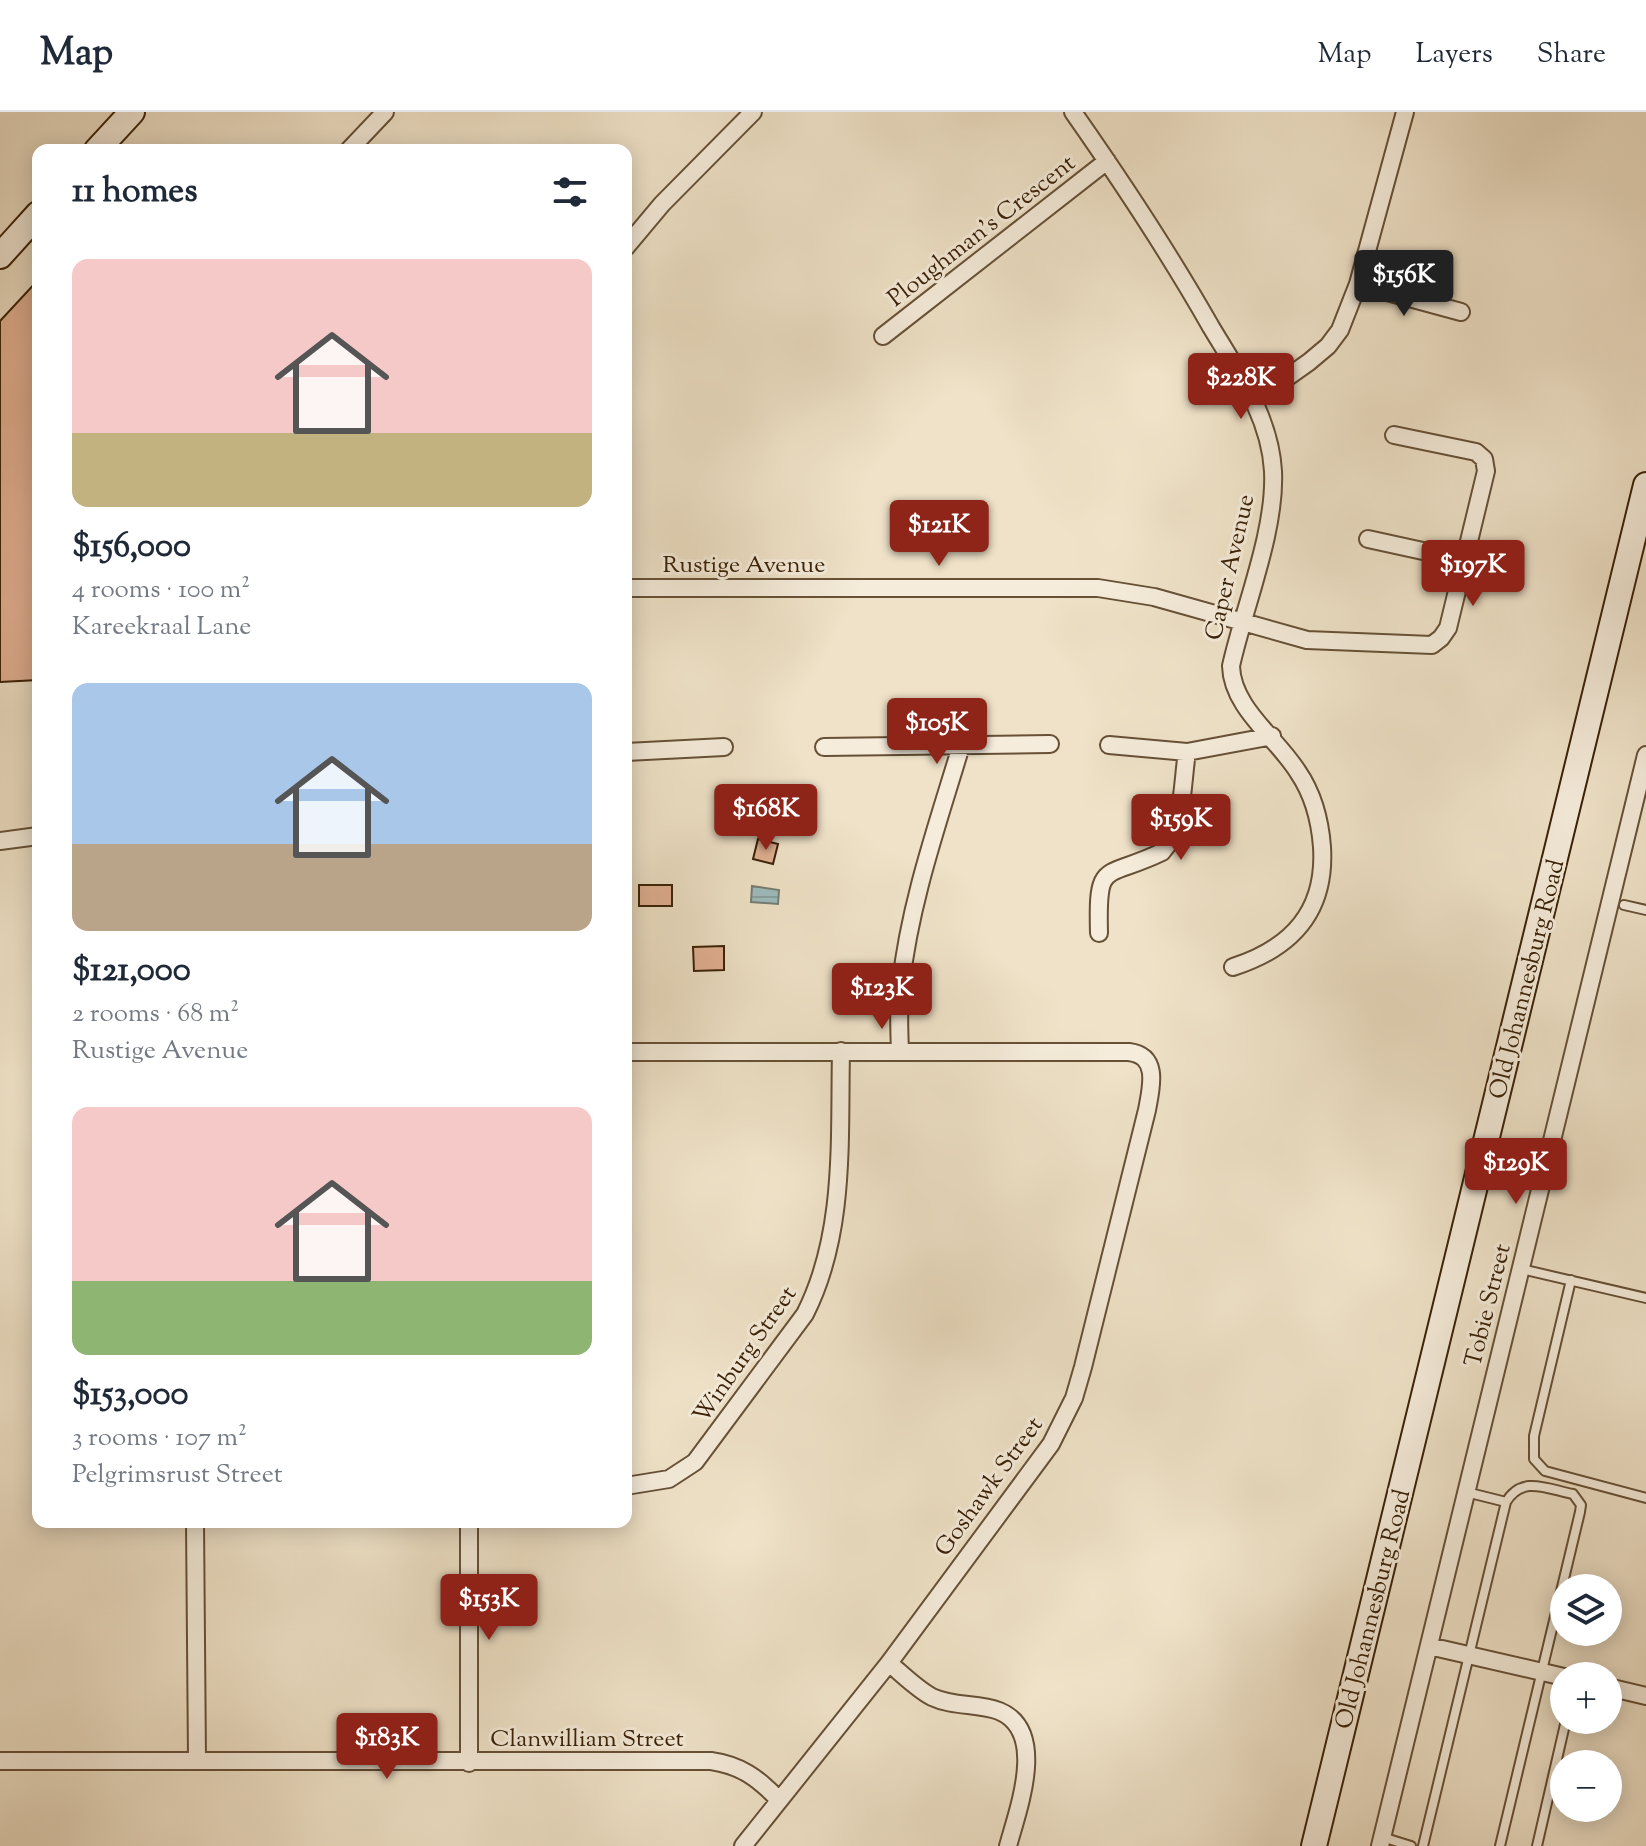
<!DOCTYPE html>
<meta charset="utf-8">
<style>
:root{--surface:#fff;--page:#f2f2f3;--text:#1f2937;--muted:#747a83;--line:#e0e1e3;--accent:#8f2418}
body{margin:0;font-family:"Sorts Mill Goudy",serif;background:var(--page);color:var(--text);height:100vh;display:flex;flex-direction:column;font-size:30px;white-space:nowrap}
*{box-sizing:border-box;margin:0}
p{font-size:26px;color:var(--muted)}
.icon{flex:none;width:44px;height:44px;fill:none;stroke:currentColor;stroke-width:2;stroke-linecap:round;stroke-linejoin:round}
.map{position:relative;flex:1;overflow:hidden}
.sheet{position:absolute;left:32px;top:32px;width:600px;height:1384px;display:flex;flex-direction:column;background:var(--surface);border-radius:16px;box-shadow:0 4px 20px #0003}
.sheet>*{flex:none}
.tools{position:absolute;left:1550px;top:1462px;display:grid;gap:16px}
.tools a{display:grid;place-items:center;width:72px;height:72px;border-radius:50%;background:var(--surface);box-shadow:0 4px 20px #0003;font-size:40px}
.price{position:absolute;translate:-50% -68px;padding:0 18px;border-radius:8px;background:var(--accent);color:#fff;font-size:26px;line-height:52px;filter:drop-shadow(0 2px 4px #0008)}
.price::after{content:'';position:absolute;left:50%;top:48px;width:24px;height:18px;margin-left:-12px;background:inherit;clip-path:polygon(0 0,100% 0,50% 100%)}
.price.selected{background:#222;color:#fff}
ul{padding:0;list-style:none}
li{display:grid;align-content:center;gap:16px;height:424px;padding:0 40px}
li span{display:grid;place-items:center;height:248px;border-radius:16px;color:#555}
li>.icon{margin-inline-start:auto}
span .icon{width:144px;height:144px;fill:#fffc;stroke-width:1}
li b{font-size:34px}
h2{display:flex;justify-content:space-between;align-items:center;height:96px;padding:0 40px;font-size:34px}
header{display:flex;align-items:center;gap:48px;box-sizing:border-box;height:112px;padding:0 40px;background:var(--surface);border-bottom:2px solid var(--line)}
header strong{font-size:38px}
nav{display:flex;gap:44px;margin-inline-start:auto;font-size:28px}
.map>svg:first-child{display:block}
.water{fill:url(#water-rules);stroke:#757e74;stroke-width:2}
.building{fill:#e3b194;stroke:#392006;stroke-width:2}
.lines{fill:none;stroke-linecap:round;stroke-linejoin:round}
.service-casing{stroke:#665036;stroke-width:12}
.minor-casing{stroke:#665036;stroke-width:20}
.secondary-casing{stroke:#392006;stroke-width:28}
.service{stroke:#f5ecdb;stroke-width:8}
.minor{stroke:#f5ecdb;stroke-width:16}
.secondary{stroke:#f5ecdb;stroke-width:24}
.labels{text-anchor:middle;stroke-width:6;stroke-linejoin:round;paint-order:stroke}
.street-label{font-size:24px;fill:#392006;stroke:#f5ecdb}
</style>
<header>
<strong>Map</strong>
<nav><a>Map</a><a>Layers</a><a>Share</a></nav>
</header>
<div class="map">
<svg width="1646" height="1734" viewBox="0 0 1646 1734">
<defs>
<pattern id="water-rules" width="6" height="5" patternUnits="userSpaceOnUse" patternTransform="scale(2)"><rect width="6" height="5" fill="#9dbcbe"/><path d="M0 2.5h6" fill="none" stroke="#88a1a2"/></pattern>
</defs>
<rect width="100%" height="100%" fill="#efe2c8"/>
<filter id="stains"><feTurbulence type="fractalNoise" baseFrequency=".0025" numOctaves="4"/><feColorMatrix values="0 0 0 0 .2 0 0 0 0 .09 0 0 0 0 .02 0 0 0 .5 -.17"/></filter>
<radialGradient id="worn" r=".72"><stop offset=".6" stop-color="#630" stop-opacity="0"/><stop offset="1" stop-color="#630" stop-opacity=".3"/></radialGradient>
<!-- water -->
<path class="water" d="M752,774L779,778L778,792L751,790Z"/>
<!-- building -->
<path class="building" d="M38,168V568L0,570V209Z
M758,727L778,732L773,752L753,747Z
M639,773H672V794H639Z
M724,834V858L694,859L693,835Z"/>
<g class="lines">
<defs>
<path id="service" d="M1624,793L1646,798
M1521,1157L1646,1186
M1571,1168L1534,1324V1347L1545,1359L1646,1386
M1466,1380L1506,1390
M1382,1725L1411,1734
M1423,1734L1506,1390C1522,1363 1547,1377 1573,1382L1581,1393L1580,1400L1500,1734
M1537,1734L1566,1608"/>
<path id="minor" d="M1073,0C1122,70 1169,141 1211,215C1238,260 1270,305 1273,359C1276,419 1244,495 1231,554C1232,596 1277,626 1298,660C1313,682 1320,708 1322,735C1326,799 1292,836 1233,855
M349,38L385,0
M626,135L662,92L753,0
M1358,172L1461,200
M883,224L1107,49
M1254,289L1309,250L1328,234L1340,218L1358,172L1405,0
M1368,427L1464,448
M626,476H1098L1154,485L1307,528L1432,533L1441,526L1448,516L1486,359L1484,347L1476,340L1394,323
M1109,633L1187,640L1272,624
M824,635L1050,632
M626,640L724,635
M0,729L38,724
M1099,821C1097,746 1104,768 1162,740C1184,716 1182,671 1187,640
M900,938C899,916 898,893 901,871C910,790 938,711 961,634
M626,940H1129C1160,944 1151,976 1147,998L1083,1255L1074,1286L1051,1332L889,1551L743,1734
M626,1374L669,1367L695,1350L805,1202C846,1121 839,1028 841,939
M195,1410L197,1647
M469,1410V1651
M1429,1534L1564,1565
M889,1551C902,1562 917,1577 932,1585C953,1595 978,1591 999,1599C1048,1619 1018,1697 1008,1734
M1608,1575L1646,1584
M0,1649H711C740,1653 758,1666 778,1687
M1380,1734L1646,643"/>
<path id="secondary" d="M97,38L132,0
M0,144L38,102
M1314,1734L1646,373"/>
</defs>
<!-- service casing -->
<use href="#service" class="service-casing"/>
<!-- minor casing -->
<use href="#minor" class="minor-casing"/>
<!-- secondary casing -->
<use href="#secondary" class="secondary-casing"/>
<!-- service -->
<use href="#service" class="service"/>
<!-- minor -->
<use href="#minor" class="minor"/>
<!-- secondary -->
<use href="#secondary" class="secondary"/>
</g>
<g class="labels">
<!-- street labels -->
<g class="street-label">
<text transform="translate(981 118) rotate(-38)" y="8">Ploughman's Crescent</text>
<text x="744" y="460">Rustige Avenue</text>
<text transform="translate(1229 455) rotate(-77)" y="8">Caper Avenue</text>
<text transform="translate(1526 867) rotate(-76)" y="8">Old Johannesburg Road</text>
<text transform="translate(1487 1193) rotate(-76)" y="8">Tobie Street</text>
<text transform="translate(744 1242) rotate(-55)" y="8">Winburg Street</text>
<text transform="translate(988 1374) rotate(-54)" y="8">Goshawk Street</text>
<text transform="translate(1372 1497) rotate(-76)" y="8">Old Johannesburg Road</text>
<text x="587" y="1634">Clanwilliam Street</text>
</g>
</g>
<rect width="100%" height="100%" filter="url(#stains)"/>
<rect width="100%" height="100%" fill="url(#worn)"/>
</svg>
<div class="tools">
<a><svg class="icon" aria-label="layers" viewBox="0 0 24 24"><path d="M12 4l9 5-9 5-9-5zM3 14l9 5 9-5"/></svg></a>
<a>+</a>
<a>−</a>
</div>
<b class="price selected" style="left:1404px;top:206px">$156K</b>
<b class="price" style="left:1241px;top:309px">$228K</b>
<b class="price" style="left:939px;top:456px">$121K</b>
<b class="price" style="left:1473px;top:496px">$197K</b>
<b class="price" style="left:937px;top:654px">$105K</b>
<b class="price" style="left:766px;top:740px">$168K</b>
<b class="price" style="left:1181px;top:750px">$159K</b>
<b class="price" style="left:882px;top:919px">$123K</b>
<b class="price" style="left:1516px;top:1094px">$129K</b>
<b class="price" style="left:489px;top:1530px">$153K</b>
<b class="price" style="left:387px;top:1669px">$183K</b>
<section class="sheet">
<h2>11 homes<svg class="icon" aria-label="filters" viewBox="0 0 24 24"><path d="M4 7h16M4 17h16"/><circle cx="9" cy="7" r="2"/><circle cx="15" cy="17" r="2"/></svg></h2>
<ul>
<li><span style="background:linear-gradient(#f6c9c9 70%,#c2b280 0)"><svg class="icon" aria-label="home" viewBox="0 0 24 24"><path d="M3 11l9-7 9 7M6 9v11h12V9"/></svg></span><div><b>$156,000</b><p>4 rooms · 100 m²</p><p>Kareekraal Lane</p></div></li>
<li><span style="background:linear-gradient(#a9c7e8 65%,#b9a48a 0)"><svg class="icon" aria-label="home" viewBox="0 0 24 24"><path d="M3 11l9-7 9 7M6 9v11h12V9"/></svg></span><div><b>$121,000</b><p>2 rooms · 68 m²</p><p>Rustige Avenue</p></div></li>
<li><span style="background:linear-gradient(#f6c9c9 70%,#8fb573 0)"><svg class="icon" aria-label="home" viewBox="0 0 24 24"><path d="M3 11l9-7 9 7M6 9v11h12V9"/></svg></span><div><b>$153,000</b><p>3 rooms · 107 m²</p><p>Pelgrimsrust Street</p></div></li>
</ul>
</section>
</div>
